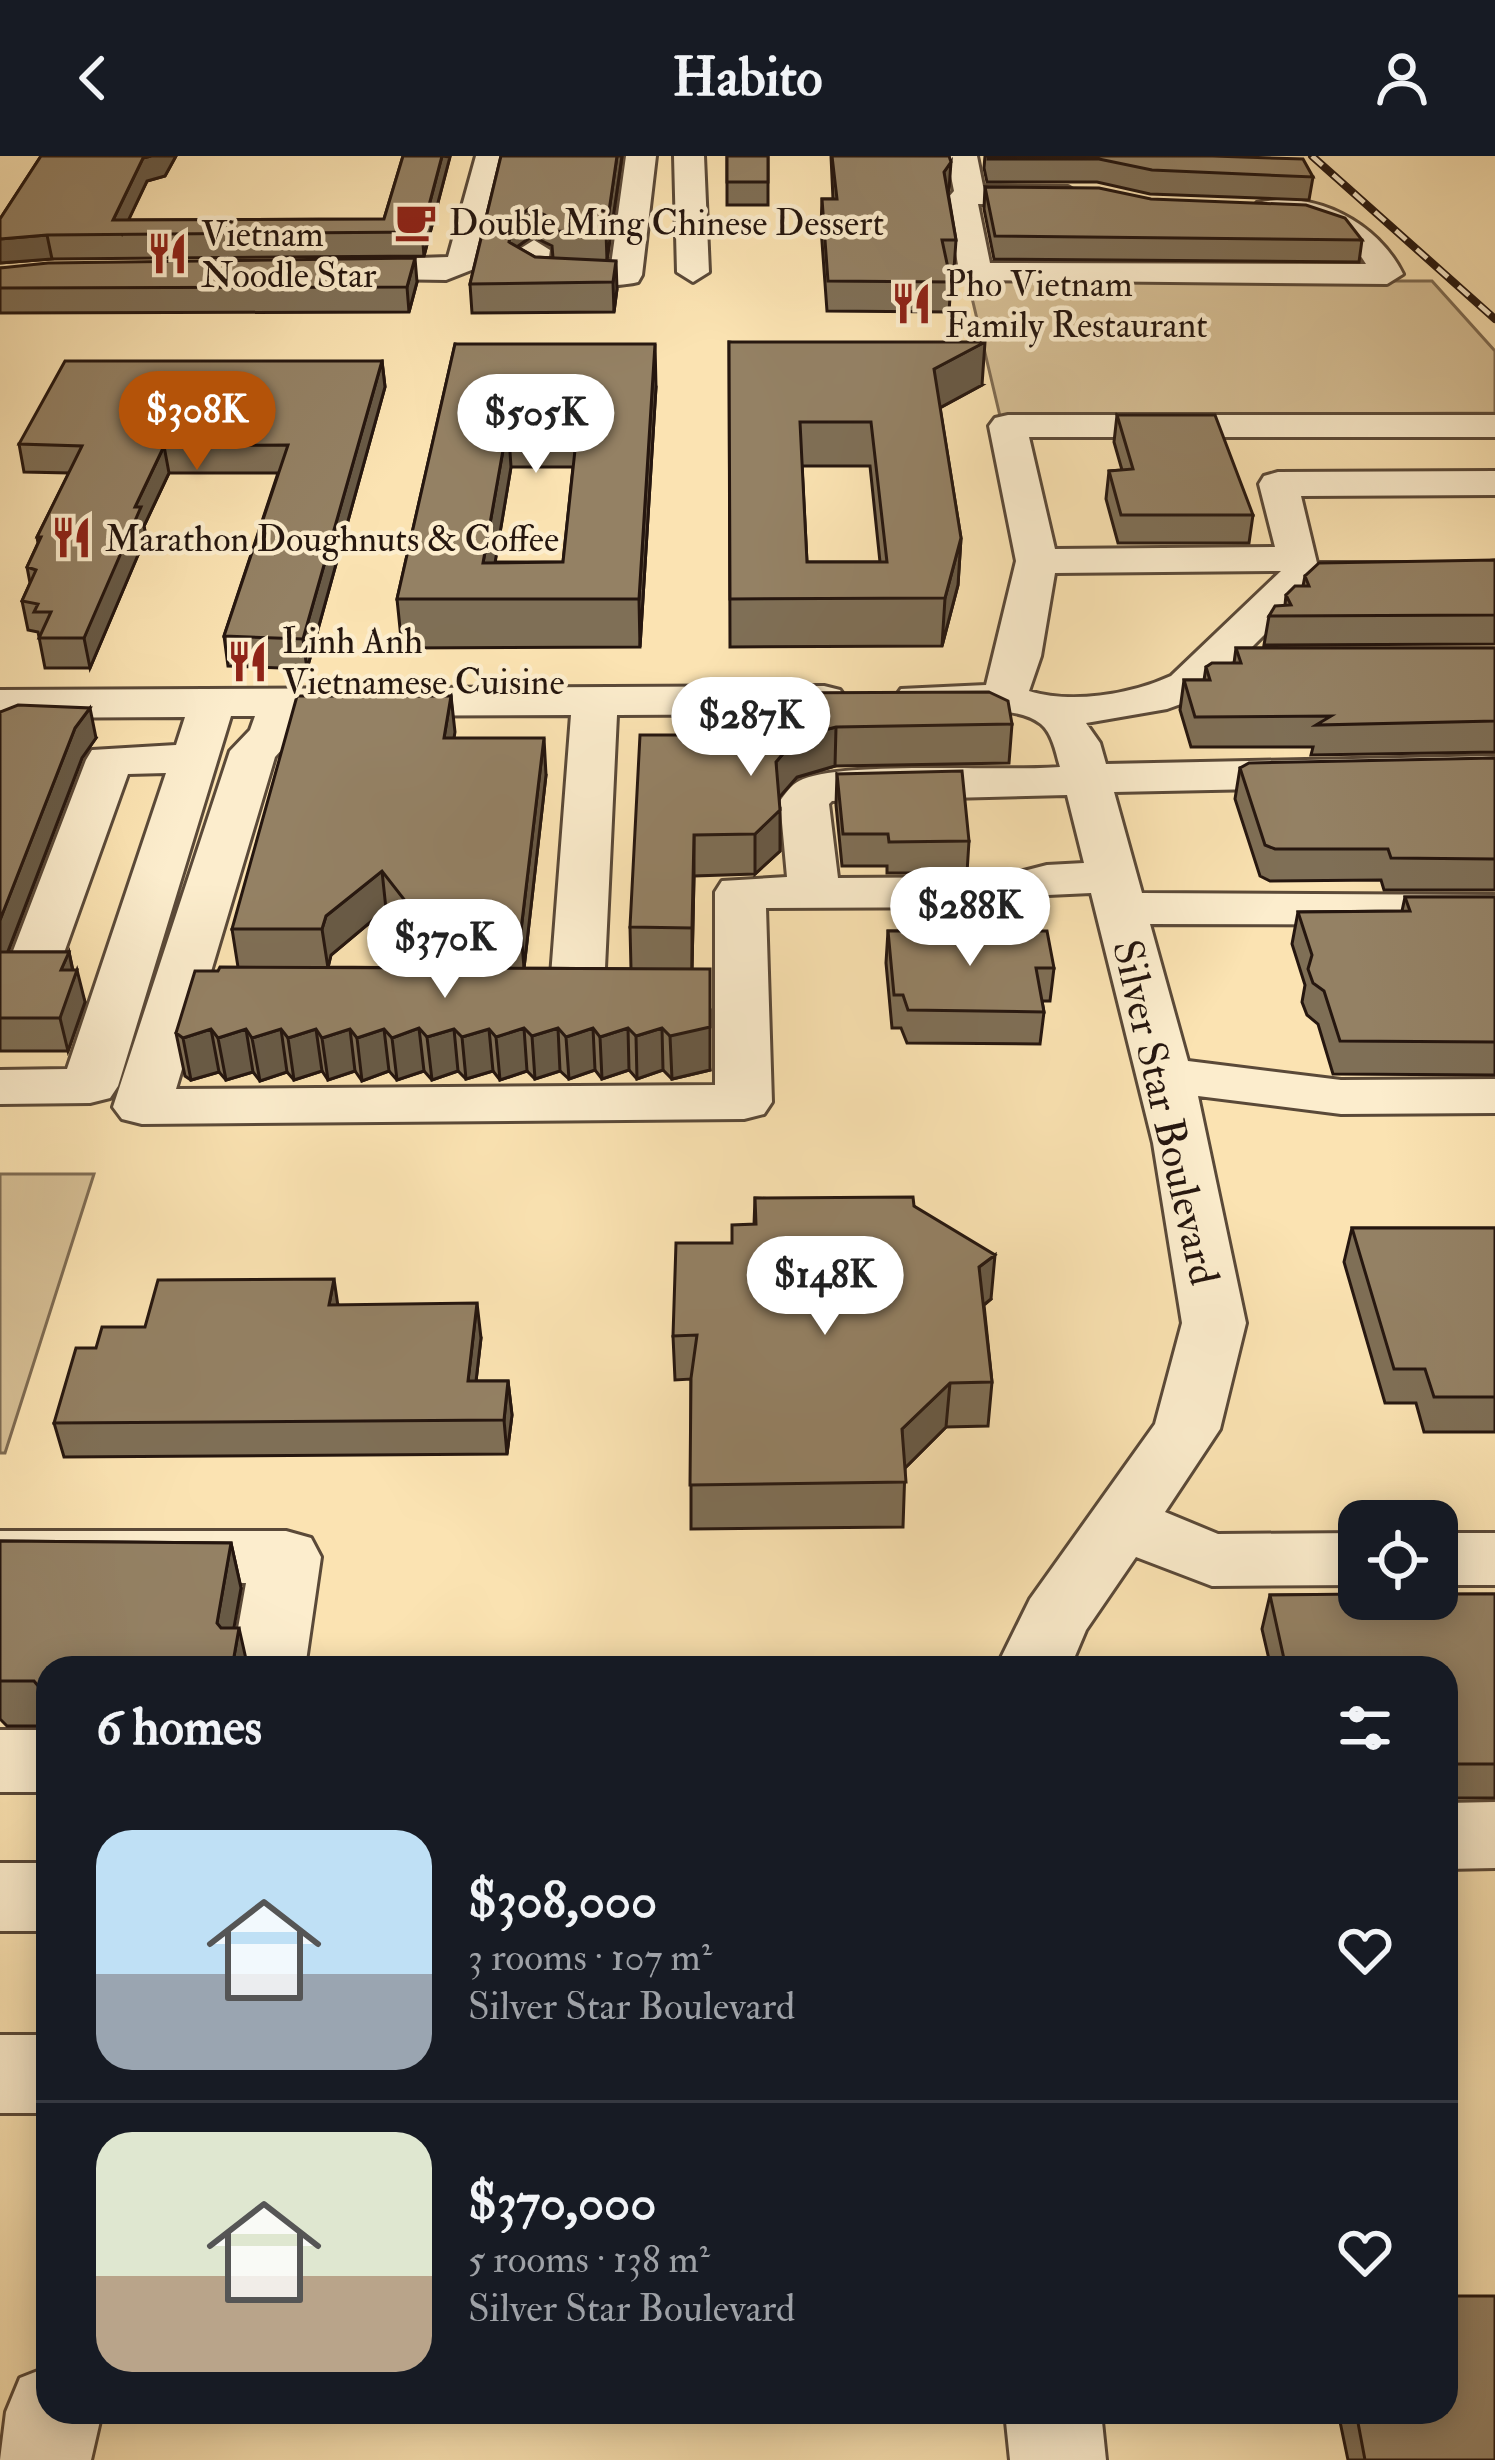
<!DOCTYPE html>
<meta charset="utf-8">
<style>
:root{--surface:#171b24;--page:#20242c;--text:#f1f3f6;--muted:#9ea1a6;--line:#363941;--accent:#b45309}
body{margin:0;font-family:"IM FELL Double Pica",serif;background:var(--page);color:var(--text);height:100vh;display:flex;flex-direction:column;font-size:45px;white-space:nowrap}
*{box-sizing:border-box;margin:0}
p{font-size:39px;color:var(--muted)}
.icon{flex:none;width:66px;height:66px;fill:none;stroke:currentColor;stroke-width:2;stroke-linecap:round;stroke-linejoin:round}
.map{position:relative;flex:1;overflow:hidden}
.side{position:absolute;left:36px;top:1500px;width:1422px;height:768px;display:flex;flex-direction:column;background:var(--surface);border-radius:36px;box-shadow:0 6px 30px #0003}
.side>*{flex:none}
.controls{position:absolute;left:1338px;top:1344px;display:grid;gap:24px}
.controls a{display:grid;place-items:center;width:120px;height:120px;border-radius:24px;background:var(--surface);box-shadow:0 6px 30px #0003;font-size:60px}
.price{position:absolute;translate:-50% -102px;padding:0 27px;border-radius:42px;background:#fff;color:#222;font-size:39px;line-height:78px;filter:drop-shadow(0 3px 6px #0008)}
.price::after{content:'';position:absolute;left:50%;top:72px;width:36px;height:27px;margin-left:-18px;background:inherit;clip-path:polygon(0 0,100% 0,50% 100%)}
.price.current{background:var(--accent);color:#fff}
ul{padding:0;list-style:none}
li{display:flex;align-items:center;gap:36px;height:300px;padding:0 60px}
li+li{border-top:3px solid var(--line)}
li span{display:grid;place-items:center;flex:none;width:336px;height:240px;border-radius:36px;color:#555}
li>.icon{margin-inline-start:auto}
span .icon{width:144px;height:144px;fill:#fffc;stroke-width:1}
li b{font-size:51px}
h2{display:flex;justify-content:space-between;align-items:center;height:144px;padding:0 60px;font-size:51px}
header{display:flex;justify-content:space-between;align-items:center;height:156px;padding:0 60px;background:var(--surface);font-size:54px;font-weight:800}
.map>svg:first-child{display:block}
.green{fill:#d7c096;stroke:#7e6b52;stroke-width:3}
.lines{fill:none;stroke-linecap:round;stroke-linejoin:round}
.minor-casing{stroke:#5a4938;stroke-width:6}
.minor{fill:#fcedcd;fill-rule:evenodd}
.rail-casing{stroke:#25160f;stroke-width:8}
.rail{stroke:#fcedcd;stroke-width:4.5;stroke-dasharray:14;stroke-linecap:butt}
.wall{fill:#7f6f56;stroke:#25160f;stroke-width:3;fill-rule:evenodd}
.shaded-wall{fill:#685a46;stroke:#25160f;stroke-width:3}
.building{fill:#948164;stroke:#25160f;stroke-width:3;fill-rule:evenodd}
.labels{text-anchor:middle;stroke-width:9;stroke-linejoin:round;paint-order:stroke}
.far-poi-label{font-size:36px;fill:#25160f;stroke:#fcedcd;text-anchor:start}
.street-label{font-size:42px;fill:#25160f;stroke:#fcedcd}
</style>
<header><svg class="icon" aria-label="back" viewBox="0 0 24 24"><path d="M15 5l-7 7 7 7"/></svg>Habito<svg class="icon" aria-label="person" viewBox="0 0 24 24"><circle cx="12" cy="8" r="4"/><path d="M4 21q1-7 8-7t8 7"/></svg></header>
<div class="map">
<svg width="1495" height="2304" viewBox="0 0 1495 2304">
<rect width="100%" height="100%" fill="#fbe3b2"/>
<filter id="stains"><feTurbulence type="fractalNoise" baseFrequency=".00167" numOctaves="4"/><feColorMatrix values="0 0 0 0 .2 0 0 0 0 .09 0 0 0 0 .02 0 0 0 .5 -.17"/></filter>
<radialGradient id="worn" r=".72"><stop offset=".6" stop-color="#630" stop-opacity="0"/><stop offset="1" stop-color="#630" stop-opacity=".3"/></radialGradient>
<!-- green -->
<path class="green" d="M968,125H1432L1495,195V257L1000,260Z
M0,1018H94L5,1297H0Z"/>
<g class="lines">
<defs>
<path id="minor" d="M476,0H506L474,113L446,124L319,122L315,115L319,108L331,105L448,101Z
M626,0H656L642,119L638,126C613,132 531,134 515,115L518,94L534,84L550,94L548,108L611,109Z
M674,0H704L709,116L693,126L677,116Z
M947,0H977L983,30L1068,31L1083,40L1068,49L978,48L990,107L1366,108C1341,66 1299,71 1257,61L1253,54L1257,47C1315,33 1378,67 1403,118L1387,128L968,124L959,115L947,43L954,35Z
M1008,259H1495V281H1029L1055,393L1275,391L1259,328L1264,320L1278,316L1495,315V339L1301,340L1317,407H1495V431H1312L1203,540L1167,553L1086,567L1100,587L1106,608L1495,600V628L1114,636L1142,737L1495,739V769L1150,768L1188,905L1341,924L1495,923V957L1341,958L1198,940L1246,1167L1220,1273L1165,1356L1218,1378L1359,1377V1429L1212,1430L1136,1401L1086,1474L1070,1512H996L1030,1443L1155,1268L1182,1167L1153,987L1091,737L1048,739L1001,751L766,752L772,946L764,958L744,963L142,968L122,963L113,951L230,595L250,574L255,560H231L118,930L110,942L90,947L0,948V914L67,913L166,617L128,618L60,808L53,819L34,824L15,819L8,808L86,604L92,594L176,589L185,561L0,562V534L824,530L840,534L847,544L840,554L824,558L617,559L604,833L596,844L577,849L558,844L550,833L571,559L301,560L294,580L275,601L176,933L715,929V736L722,725L787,721L780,645C785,638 791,629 799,625C837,604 1004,616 1060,611C1056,598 1053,578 1041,568C1009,543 940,562 901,553L894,543L901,533L986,529L1016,405L989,270L995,262ZM1281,415L1171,520C1130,539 1071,548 1029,535L1041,500L1055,417ZM1067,639L1084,707L1047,709L1000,721L838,722L829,648L832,645Z
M0,1375H286L311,1382L321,1401L305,1512H231L246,1427H0Z
M1437,1377H1495V1429H1437Z
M0,1574H48V1636H0Z
M1495,1646V1712L1446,1713V1647Z
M0,1707H48V1775H0Z
M0,1879H48V1957H0Z
M48,2211V2256H102L91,2304H0L6,2256L20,2222Z
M1005,2256H1101L1106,2304H1010Z"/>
</defs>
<!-- minor casing -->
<use href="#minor" class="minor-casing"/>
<!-- minor -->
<use href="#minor" class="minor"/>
<defs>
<path id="rail" d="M1312,0L1495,163"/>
</defs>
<!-- rail casing -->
<use href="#rail" class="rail-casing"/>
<!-- rail -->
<use href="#rail" class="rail"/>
</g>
<!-- wall -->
<path class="wall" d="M41,0H176L165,20L147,25L128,64L384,63L403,0H450L424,100L52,103L0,107V63Z
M501,0H622L607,104L617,133L614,156L472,157L470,128ZM532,80L552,90L553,102L535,101L517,91Z
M727,0H768V49H727Z
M831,0H949L948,36L956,84L954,113H948L951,126L949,156L827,155L821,72L822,43H833Z
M985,0H1213L1313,21L1309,44L1150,38L1097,26H987L984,12Z
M985,31L1362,84L1359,106L994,103L984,53Z
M0,112L417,126L409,156L0,157Z
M729,186L982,229L940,252L961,382L958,429L942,490L730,491ZM802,310H870L880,406H807Z
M455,188L656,231L640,491L402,492L397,443ZM511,311H573L563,406H495Z
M382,205L385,231L307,513L228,510L224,480L278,317H169L144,370L146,380L90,512H45L38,476L28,474L22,445L30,427L27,411L38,387L37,381L69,317L24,316L19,288Z
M1117,259L1253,359L1249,387H1118L1106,343L1109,315L1122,314L1114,286Z
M1495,404V488L1264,489L1269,460L1285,449L1286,439L1303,430L1305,420Z
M1236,492H1495V596L1311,599L1313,591H1191L1180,554L1184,524H1204L1206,511L1234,507Z
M740,537L1012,568L1009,607L835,610L797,621L779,641L780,695L755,718L694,720L692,813L710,914L672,923L663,914L637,923L629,914L602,923L595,914L569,923L560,915L535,923L527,915L500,924L493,915L466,923L458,915L432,924L424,915L397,924L389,915L362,925L355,915L328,924L322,915L294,924L287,916L260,925L253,916L226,924L219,916L191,924L185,920L176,877L238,811L232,773L451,540L454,582L546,619L524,812L631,813L630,771L740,579ZM386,753L431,812L328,811L331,799Z
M0,556L96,582L82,602L8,796H69L73,814L85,846L68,895H0Z
M1495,602V734H1384L1381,724L1270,725L1260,720L1235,643L1240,612Z
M837,618L969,685L967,717H887V710H842L836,649Z
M1405,741H1495V919L1333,918L1318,868L1307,859L1302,846L1305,829L1292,788L1298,756L1402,755Z
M988,767L1023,775L1054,812L1050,845H1042L1044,856L1040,888L907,887L901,872H892L886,807L888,775H987Z
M755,1042L914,1050L991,1143L984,1149L992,1226L988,1270L946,1271L905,1312L903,1371L691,1373V1223L675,1224L673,1180L732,1087L754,1069Z
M1352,1072H1495V1276H1424L1416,1247H1385L1344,1106Z
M338,1149L481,1182L476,1225H508L512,1259L507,1298L64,1301L54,1267L145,1171Z
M0,1385L231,1387L241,1432L233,1472L48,1512V1570H7L0,1563Z
M1495,1438V1642H1446V1512H1271L1262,1473L1270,1439Z
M1338,2256H1446L1495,2304H1348Z"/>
<!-- shaded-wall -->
<path class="shaded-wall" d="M151,0H176L165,20L147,25L122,78L113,64L143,2Z
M442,0L450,1L424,100L422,76Z
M617,0H622L607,104L606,76Z
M951,6L949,34L943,44L944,16Z
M530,52L532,80L514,93L509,86L512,65Z
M47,79L52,103L0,107V83Z
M415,102L417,126L409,156L407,131Z
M616,105L617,133L614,156L613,126Z
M985,186L982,229L932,256L934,213Z
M655,188L656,231L640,491L639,443Z
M382,205L385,231L307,513L303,483Z
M508,266L511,311L489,443L483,407Z
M164,290L169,317L144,370L146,380L90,512L84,482L135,351Z
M961,382L958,429L942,490L945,442Z
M451,540L455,576L448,619L444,582Z
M90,552L96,582L82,602L5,803L0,812V764L75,572Z
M836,571L835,610L797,621L776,645V606L797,581Z
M544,582L546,619L524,812L521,774Z
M780,654V695L755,718V678Z
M694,679V720L692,813V772Z
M382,715L386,753L331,799L328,812L322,773L326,760Z
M69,796L74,822L77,814L85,846L68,895L60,862L61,814Z
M710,855V914L672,923L670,880Z
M419,872L424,915L397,924L392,882Z
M524,872L527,915L500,924L496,881Z
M558,872L560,915L535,923L532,880Z
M593,872L595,914L569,923L566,881Z
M628,872L629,914L602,923L600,881Z
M662,872L663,914L637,923L636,880Z
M211,873L219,916L191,924L183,882Z
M246,873L253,916L226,924L218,882Z
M281,873L287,916L260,925L252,882Z
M316,873L322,915L294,924L288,882Z
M350,873L355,915L328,924L322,882Z
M384,873L389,915L362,925L357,882Z
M454,873L458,915L432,924L427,881Z
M489,873L493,915L466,923L462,881Z
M995,1099L991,1143L976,1155L979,1111Z
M334,1123L339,1157L329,1149Z
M477,1147L481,1182L472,1260L468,1225Z
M508,1225L512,1259L507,1298L504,1264Z
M950,1227L946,1271L900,1317L902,1273Z
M231,1387L241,1432L227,1511L217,1467Z
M239,1472L248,1512H232Z"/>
<!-- building -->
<path class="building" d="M41,0H151L143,2L113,64L384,63L403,0H442L422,76L47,79L0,83V63Z
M501,0H617L606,76L552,75L551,62L530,52L512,65L509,86L535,101L616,105L613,126L470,128Z
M727,0H768V26H727Z
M832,0H949L951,6L944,16L956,84H942L951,126L828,125L822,43H837Z
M988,0H1213L1303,3L1313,21L1152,14L1099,3H988Z
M985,31L1099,32L1151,43L1306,49L1345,62L1362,84L995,80Z
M415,102L407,131L0,132V112L48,107Z
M729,186H985L934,213L961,382L945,442L730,443ZM800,266H871L887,406H807Z
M455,188H655L639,443H397ZM508,266H578L563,406L483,407Z
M65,205H382L303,483L224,480L288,289L164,290L135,351H141L84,482H39L51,456H34L38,448L22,445L36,414L27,411L41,381H37L82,290L19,288Z
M1117,259H1215L1253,359H1121L1109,315L1133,313Z
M1495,404V459L1269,460L1275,450L1291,449L1286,439L1295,430H1309L1305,420L1319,407Z
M1236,492H1495V565L1316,569L1331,560L1195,561L1184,524H1210L1206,511L1212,507H1241Z
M989,536L1008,545L1012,568L836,571L797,581L776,606L780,654L755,678L694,679L692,772L630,771L640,579H741L740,537Z
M297,540H451L444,582H544L521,774L427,773L382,715L326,760L322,773H232Z
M18,549L90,552L75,572L0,764V556Z
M1495,602V703L1391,702L1388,693H1275L1265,689L1240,612L1249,607Z
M962,615L969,685L889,686L888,678H843L837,618Z
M1405,741H1495V886L1340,885L1324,835L1313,827L1308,813L1312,799L1298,756L1410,755Z
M988,767H1022L1023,775H1047L1054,812H1036L1044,856L908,854L903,839H894L888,775H989Z
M0,796H69L61,814H77L60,862H0Z
M220,811L710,813V871L670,880L662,872L636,880L628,872L600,881L593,872L566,881L558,872L532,880L524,872L496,881L489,873L462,881L454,873L427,881L419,872L392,882L384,873L357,882L350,873L322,882L316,873L288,882L281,873L252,882L246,873L218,882L211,873L183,882L176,877L195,815H218Z
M913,1041L914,1050L995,1099L979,1111L992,1226L950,1227L902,1273L906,1326L690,1329L691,1222L697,1179L673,1180L676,1087H732V1069L756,1068L755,1042Z
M1352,1072H1495V1241H1434L1425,1213H1394Z
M334,1123L329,1149L477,1147L468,1225H508L504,1264L54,1267L76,1192H96L102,1171H145L158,1124Z
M0,1385L231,1387L217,1467L221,1472H239L232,1512H48V1531H39L34,1525H0Z
M1359,1438V1443H1437V1438H1495V1608H1457L1452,1620H1446V1512H1286L1270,1439Z
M1446,2140H1495V2304H1365L1356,2256H1446Z"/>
<!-- icons -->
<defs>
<symbol id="cafe-bare" viewBox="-9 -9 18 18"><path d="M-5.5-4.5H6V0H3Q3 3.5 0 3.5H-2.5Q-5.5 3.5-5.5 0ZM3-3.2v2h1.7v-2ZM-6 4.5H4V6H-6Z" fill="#8f2418" stroke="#fcedcd" stroke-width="2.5" paint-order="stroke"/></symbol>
<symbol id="restaurant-bare" viewBox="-9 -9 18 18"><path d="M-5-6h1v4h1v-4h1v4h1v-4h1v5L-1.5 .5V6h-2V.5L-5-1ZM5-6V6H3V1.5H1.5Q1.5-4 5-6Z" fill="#8f2418" stroke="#fcedcd" stroke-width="2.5" paint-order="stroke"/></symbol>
</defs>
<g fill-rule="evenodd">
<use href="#cafe-bare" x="386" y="36" width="59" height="59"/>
<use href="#restaurant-bare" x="138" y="68" width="59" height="59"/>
<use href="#restaurant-bare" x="882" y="118" width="59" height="59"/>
<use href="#restaurant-bare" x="42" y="352" width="59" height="59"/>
<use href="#restaurant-bare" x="218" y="476" width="59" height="59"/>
</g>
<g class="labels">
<!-- far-poi labels -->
<g class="far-poi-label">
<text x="449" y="79">Double Ming Chinese Dessert</text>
<text x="201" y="90">Vietnam<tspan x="201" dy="41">Noodle Star</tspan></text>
<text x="945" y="140">Pho Vietnam<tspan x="945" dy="41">Family Restaurant</tspan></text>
<text x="105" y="395">Marathon Doughnuts &amp; Coffee</text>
<text x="282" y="497">Linh Anh<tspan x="282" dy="41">Vietnamese Cuisine</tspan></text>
</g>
<!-- street labels -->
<g class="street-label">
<text transform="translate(1167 956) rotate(77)" y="15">Silver Star Boulevard</text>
</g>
</g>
<rect width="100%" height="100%" filter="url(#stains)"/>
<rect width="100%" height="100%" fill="url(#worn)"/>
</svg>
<div class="controls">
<a><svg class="icon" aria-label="locate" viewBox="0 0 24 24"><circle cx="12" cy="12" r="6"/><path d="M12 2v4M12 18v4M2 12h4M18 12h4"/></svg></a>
</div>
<b class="price current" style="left:197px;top:317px">$308K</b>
<b class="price" style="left:536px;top:320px">$505K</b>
<b class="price" style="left:751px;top:623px">$287K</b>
<b class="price" style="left:970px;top:813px">$288K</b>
<b class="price" style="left:445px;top:845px">$370K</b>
<b class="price" style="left:825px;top:1182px">$148K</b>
<section class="side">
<h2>6 homes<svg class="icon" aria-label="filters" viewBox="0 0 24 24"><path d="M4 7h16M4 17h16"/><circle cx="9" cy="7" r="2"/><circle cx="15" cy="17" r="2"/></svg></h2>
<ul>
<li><span style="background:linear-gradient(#bfe0f5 60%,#9aa5b1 0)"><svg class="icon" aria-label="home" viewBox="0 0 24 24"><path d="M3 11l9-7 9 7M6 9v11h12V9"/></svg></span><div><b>$308,000</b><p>3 rooms · 107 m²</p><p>Silver Star Boulevard</p></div><svg class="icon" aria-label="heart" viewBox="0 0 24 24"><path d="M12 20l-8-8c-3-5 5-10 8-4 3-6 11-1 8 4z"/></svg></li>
<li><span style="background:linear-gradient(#dfe7d0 60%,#b9a48a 0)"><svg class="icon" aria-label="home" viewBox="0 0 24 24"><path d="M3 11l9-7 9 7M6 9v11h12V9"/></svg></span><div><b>$370,000</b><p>5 rooms · 138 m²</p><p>Silver Star Boulevard</p></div><svg class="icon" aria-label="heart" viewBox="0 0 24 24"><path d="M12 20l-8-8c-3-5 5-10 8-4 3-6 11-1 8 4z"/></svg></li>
</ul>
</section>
</div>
